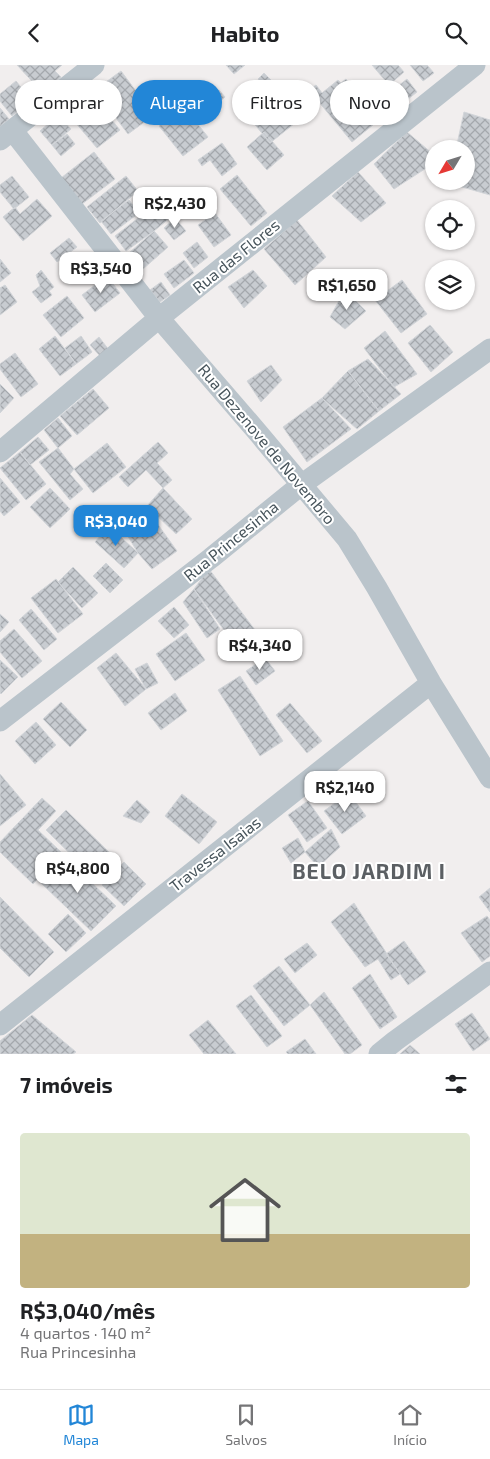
<!DOCTYPE html>
<html lang="pt">
<meta charset="utf-8">
<style>
:root{--surface:#fff;--page:#f6f6f6;--text:#202124;--muted:#757577;--line:#e0e0e0;--accent:#2286d7}
body{margin:0;font-family:"Exo 2",sans-serif;background:var(--page);color:var(--text);height:100vh;display:flex;flex-direction:column;font-size:19px;white-space:nowrap}
*{box-sizing:border-box;margin:0}
p{font-size:16px;color:var(--muted)}
.icon{flex:none;width:28px;height:28px;fill:none;stroke:currentColor;stroke-width:2;stroke-linecap:round;stroke-linejoin:round}
.map{position:relative;height:989px;overflow:hidden}
.details{display:flex;flex-direction:column;background:var(--surface);flex:1}
.details>*{flex:none}
.hud{position:absolute;left:15px;top:15px;width:460px;height:45px;display:flex;gap:10px}
.needle{width:32px;rotate:232deg}
.tools{position:absolute;left:425px;top:75px;display:grid;gap:10px}
.tools a{display:grid;place-items:center;width:50px;height:50px;border-radius:50%;background:var(--surface);box-shadow:0 1px 4px #0004;font-size:25px}
.price{position:absolute;translate:-50% -42px;padding:0 11px;border-radius:10px;background:#fff;color:#222;font-size:16px;line-height:32px;filter:drop-shadow(0 1px 2px #0008)}
.price::after{content:'';position:absolute;left:50%;top:30px;width:15px;height:11px;margin-left:-8px;background:inherit;clip-path:polygon(0 0,100% 0,50% 100%)}
.price.on{background:var(--accent);color:#fff}
ul{padding:0;list-style:none}
li{display:grid;align-content:center;gap:10px;height:265px;padding:0 20px}
li+li{border-top:1px solid var(--line)}
li span{display:grid;place-items:center;height:155px;border-radius:5px;color:#555}
li>.icon{margin-inline-start:auto}
span .icon{width:90px;height:90px;fill:#fffc;stroke-width:1}
li b{font-size:21px}
h2{display:flex;justify-content:space-between;align-items:center;height:60px;padding:0 20px;font-size:21px}
.tag{padding:0 18px;border-radius:22px;background:var(--surface);box-shadow:0 1px 4px #0004;font-size:18px;line-height:45px}
.tag.on{background:var(--accent);color:#fff}
header{display:flex;justify-content:space-between;align-items:center;height:65px;padding:0 20px;background:var(--surface);font-size:22px;font-weight:700}
.dock{display:flex;justify-content:space-around;align-items:center;height:70px;border-top:1px solid var(--line);background:var(--surface);font-size:14px;color:var(--muted)}
.dock a{display:grid;justify-items:center;gap:2px}
.dock .on{color:var(--accent)}
.map>svg:first-child{display:block}
.building{fill:url(#building-cross-hatch);stroke:#d2d5d9}
.lines{fill:none;stroke-linecap:round;stroke-linejoin:round}
.minor{stroke:#bac4cb;stroke-width:21}
.labels{text-anchor:middle;stroke-width:4;stroke-linejoin:round;paint-order:stroke}
.street-label{font-size:16px;fill:#47545b;stroke:#fff}
.district-label{font-size:21px;font-weight:bold;letter-spacing:1px;fill:#5b5f63;stroke:#fff}
</style>
<header><svg class="icon" aria-label="back" viewBox="0 0 24 24"><path d="M15 5l-7 7 7 7"/></svg>Habito<svg class="icon" aria-label="search" viewBox="0 0 24 24"><circle cx="10" cy="10" r="6"/><path d="M15 15l6 6"/></svg></header>
<div class="map">
<svg width="490" height="989" viewBox="0 0 490 989">
<defs>
<pattern id="building-cross-hatch" width="8" height="8" patternUnits="userSpaceOnUse" patternTransform="scale(1.25)"><rect width="8" height="8" fill="#c8ccd1"/><path d="M0 0l8 8M0 8l8-8" fill="none" stroke="#a4a8ad"/></pattern>
</defs>
<rect width="100%" height="100%" fill="#f1eeee"/>
<!-- building -->
<path class="building" d="M17,0H62L55,6L61,12L43,28Z
M226,0H245L234,9Z
M372,0H398L404,7L389,20Z
M410,0H427L434,8L423,16Z
M121,6L154,50L128,69L95,25Z
M264,8L271,15L264,21L258,14Z
M346,14L379,55L352,77L309,25L316,20L322,28L338,15L341,18Z
M407,14L417,27L398,42L388,29Z
M16,16L31,35L12,51L0,36V29Z
M254,21L263,31L253,39L245,29Z
M219,25L225,32L218,38L212,31Z
M92,31L120,65L97,83L69,50Z
M277,35L295,58L270,78L252,56Z
M184,42L208,72L183,91L159,61Z
M0,43L9,54L0,62Z
M464,47L490,55V130L448,118L449,116H466V84H456Z
M58,50L71,64L52,80L40,66Z
M264,67L284,90L267,105L247,82Z
M407,67L434,90V98L394,124L374,99Z
M67,69L75,79L61,91L52,80Z
M222,78L237,99L222,111L210,95L202,101L198,95Z
M94,87L115,114L82,139L61,113Z
M358,107L386,138L361,157L332,131Z
M237,110L267,148L251,161L220,124Z
M12,111L29,132L14,144L0,127V120Z
M126,111L138,126L100,158L87,142Z
M37,134L52,151L23,176L3,152L15,142L20,149Z
M129,135L139,148L111,169L101,156Z
M159,137L171,152L154,166L126,186L115,171Z
M215,148L231,170L214,182L198,160Z
M175,153L186,166L174,175L164,163Z
M297,155L326,192L295,220L264,184Z
M154,166L168,182L143,204L129,188Z
M69,173L77,182L57,197L50,188Z
M197,177L208,192L194,203L183,188Z
M0,194L11,208L0,217Z
M184,195L194,208L174,223L164,209Z
M41,205L54,222L49,226L52,230L41,238L32,227L40,221L36,210Z
M253,205L267,221L244,243L228,222Z
M107,211L120,228L95,247L82,230Z
M402,215L427,249L401,268L375,235Z
M161,217L170,230L160,237L150,225Z
M5,220L17,237L0,250V223Z
M345,225L366,246L345,264L330,252Z
M67,231L84,253L61,272L43,250Z
M430,260L453,287L431,307L408,278Z
M385,266L417,309L394,322L364,283Z
M55,271L76,299L60,311L39,284Z
M81,271L92,287L76,299L65,283Z
M99,272L109,285L101,292L90,280Z
M15,288L38,319L21,332L0,304V299Z
M368,294L401,329L379,346L348,306Z
M271,300L282,315L261,337L247,316Z
M348,306L379,346L357,364L322,333Z
M0,319L14,333L0,348Z
M93,324L109,343L77,370L60,351Z
M322,333L351,364L307,397L283,362Z
M58,353L72,371L58,383L44,365Z
M38,372L49,385L30,400L20,387Z
M158,377L168,388L157,398L172,415L163,423L146,405L128,422L119,412Z
M107,378L126,402L93,428L74,404Z
M58,383L74,404L70,409L83,424L70,435L39,397Z
M20,387L46,419L26,435L0,403Z
M0,413L20,437L4,451L0,446Z
M50,423L70,444L50,463L30,442Z
M163,423L192,454L176,469L147,441Z
M151,450L177,486L152,504L138,488L126,468Z
M109,461L138,488L124,503L95,477Z
M106,498L123,515L110,528L93,511Z
M73,502L98,528L82,543L58,517Z
M209,504L255,565L235,580L194,524Z
M56,514L83,549L58,568L31,533Z
M194,524L220,564L207,573L183,537Z
M174,542L189,560L174,573L158,556Z
M31,544L57,574L44,585L19,555Z
M0,549L9,557L0,567Z
M14,564L42,596L22,613L0,587V576Z
M186,568L205,595L175,616L156,589Z
M116,588L146,624L125,641L97,603Z
M265,593L275,606L256,620L246,606Z
M0,595L18,612L1,629L0,628Z
M147,598L158,618L146,624L135,604Z
M240,611L283,676L260,691L218,625Z
M175,628L187,646L161,665L148,648Z
M61,637L87,665L70,682L43,654Z
M290,638L322,676L307,688L276,650Z
M36,657L56,680L35,699L15,676Z
M0,709L26,740L0,761Z
M349,728L366,751L342,769L324,746Z
M182,729L217,757L199,779L165,751Z
M42,733L56,746L38,765L62,788L33,819L0,787V777Z
M137,735L150,747L141,758L123,751Z
M308,736L327,763L307,777L288,750Z
M66,745L118,796L98,816L46,765Z
M331,764L340,782L318,802L305,787Z
M298,773L305,787L291,798L282,783Z
M66,793L116,841L91,866L41,818Z
M124,797L146,819L124,841L102,820Z
M490,823V847L479,832Z
M0,832L54,887L29,912L0,883Z
M354,838L400,909L391,915L378,894L365,902L331,857Z
M68,849L86,868L66,887L48,869Z
M487,851L490,855V891L482,897L461,868Z
M404,876L426,907L408,920L386,889Z
M307,878L317,890L295,908L284,894Z
M279,901L310,940L284,961L253,921Z
M370,909L397,952L380,964L352,923Z
M324,927L362,980L350,989H345L310,940Z
M251,930L282,971L267,982L236,941Z
M472,948L490,974L473,986L455,959Z
M32,950L76,987L73,989H0V976Z
M208,955L236,989H204L189,970Z
M305,974L316,989H288L286,987Z
M410,980L420,989H400Z"/>
<g class="lines">
<!-- minor -->
<path class="minor" d="M13,66L159,253L259,369L347,474L377,523L431,618L490,713
M0,75L94,0
M0,387L159,253L475,0
M0,656L211,493L301,420L490,284
M0,960L431,618
M379,989L395,976L490,907"/>
</g>
<g class="labels">
<!-- street labels -->
<g class="street-label">
<text transform="translate(236 191) rotate(-39)" y="6">Rua das Flores</text>
<text transform="translate(267 379) rotate(50)" y="6">Rua Dezenove de Novembro</text>
<text transform="translate(231 476) rotate(-39)" y="6">Rua Princesinha</text>
<text transform="translate(215 789) rotate(-38)" y="6">Travessa Isaias</text>
</g>
<!-- district labels -->
<g class="district-label">
<text x="369" y="814">BELO JARDIM I</text>
</g>
</g>
</svg>
<div class="tools">
<a><svg class="needle" viewBox="-14 -14 28 28"><path d="M0-13l5 13h-10z" fill="#e53935"/><path d="M0 13l5-13h-10z" fill="#757577"/></svg></a>
<a><svg class="icon" aria-label="locate" viewBox="0 0 24 24"><circle cx="12" cy="12" r="6"/><path d="M12 2v4M12 18v4M2 12h4M18 12h4"/></svg></a>
<a><svg class="icon" aria-label="layers" viewBox="0 0 24 24"><path d="M12 4l9 5-9 5-9-5zM3 14l9 5 9-5"/></svg></a>
</div>
<b class="price" style="left:175px;top:164px">R$2,430</b>
<b class="price" style="left:101px;top:229px">R$3,540</b>
<b class="price" style="left:347px;top:246px">R$1,650</b>
<b class="price on" style="left:116px;top:482px">R$3,040</b>
<b class="price" style="left:260px;top:606px">R$4,340</b>
<b class="price" style="left:345px;top:748px">R$2,140</b>
<b class="price" style="left:78px;top:829px">R$4,800</b>
<div class="hud">
<a class="tag">Comprar</a>
<a class="tag on">Alugar</a>
<a class="tag">Filtros</a>
<a class="tag">Novo</a>
</div>
</div>
<section class="details">
<h2>7 imóveis<svg class="icon" aria-label="filters" viewBox="0 0 24 24"><path d="M4 7h16M4 17h16"/><circle cx="9" cy="7" r="2"/><circle cx="15" cy="17" r="2"/></svg></h2>
<ul>
<li><span style="background:linear-gradient(#dfe7d0 65%,#c2b280 0)"><svg class="icon" aria-label="home" viewBox="0 0 24 24"><path d="M3 11l9-7 9 7M6 9v11h12V9"/></svg></span><div><b>R$3,040/mês</b><p>4 quartos · 140 m²</p><p>Rua Princesinha</p></div></li>
</ul>
</section>
<nav class="dock">
<a class="on"><svg class="icon" aria-label="map" viewBox="0 0 24 24"><path d="M3 6l6-2 6 2 6-2v14l-6 2-6-2-6 2zM9 4v14M15 6v14"/></svg>Mapa</a>
<a><svg class="icon" aria-label="saved" viewBox="0 0 24 24"><path d="M7 4h10v16l-5-4-5 4z"/></svg>Salvos</a>
<a><svg class="icon" aria-label="home" viewBox="0 0 24 24"><path d="M3 11l9-7 9 7M6 9v11h12V9"/></svg>Início</a>
</nav>
